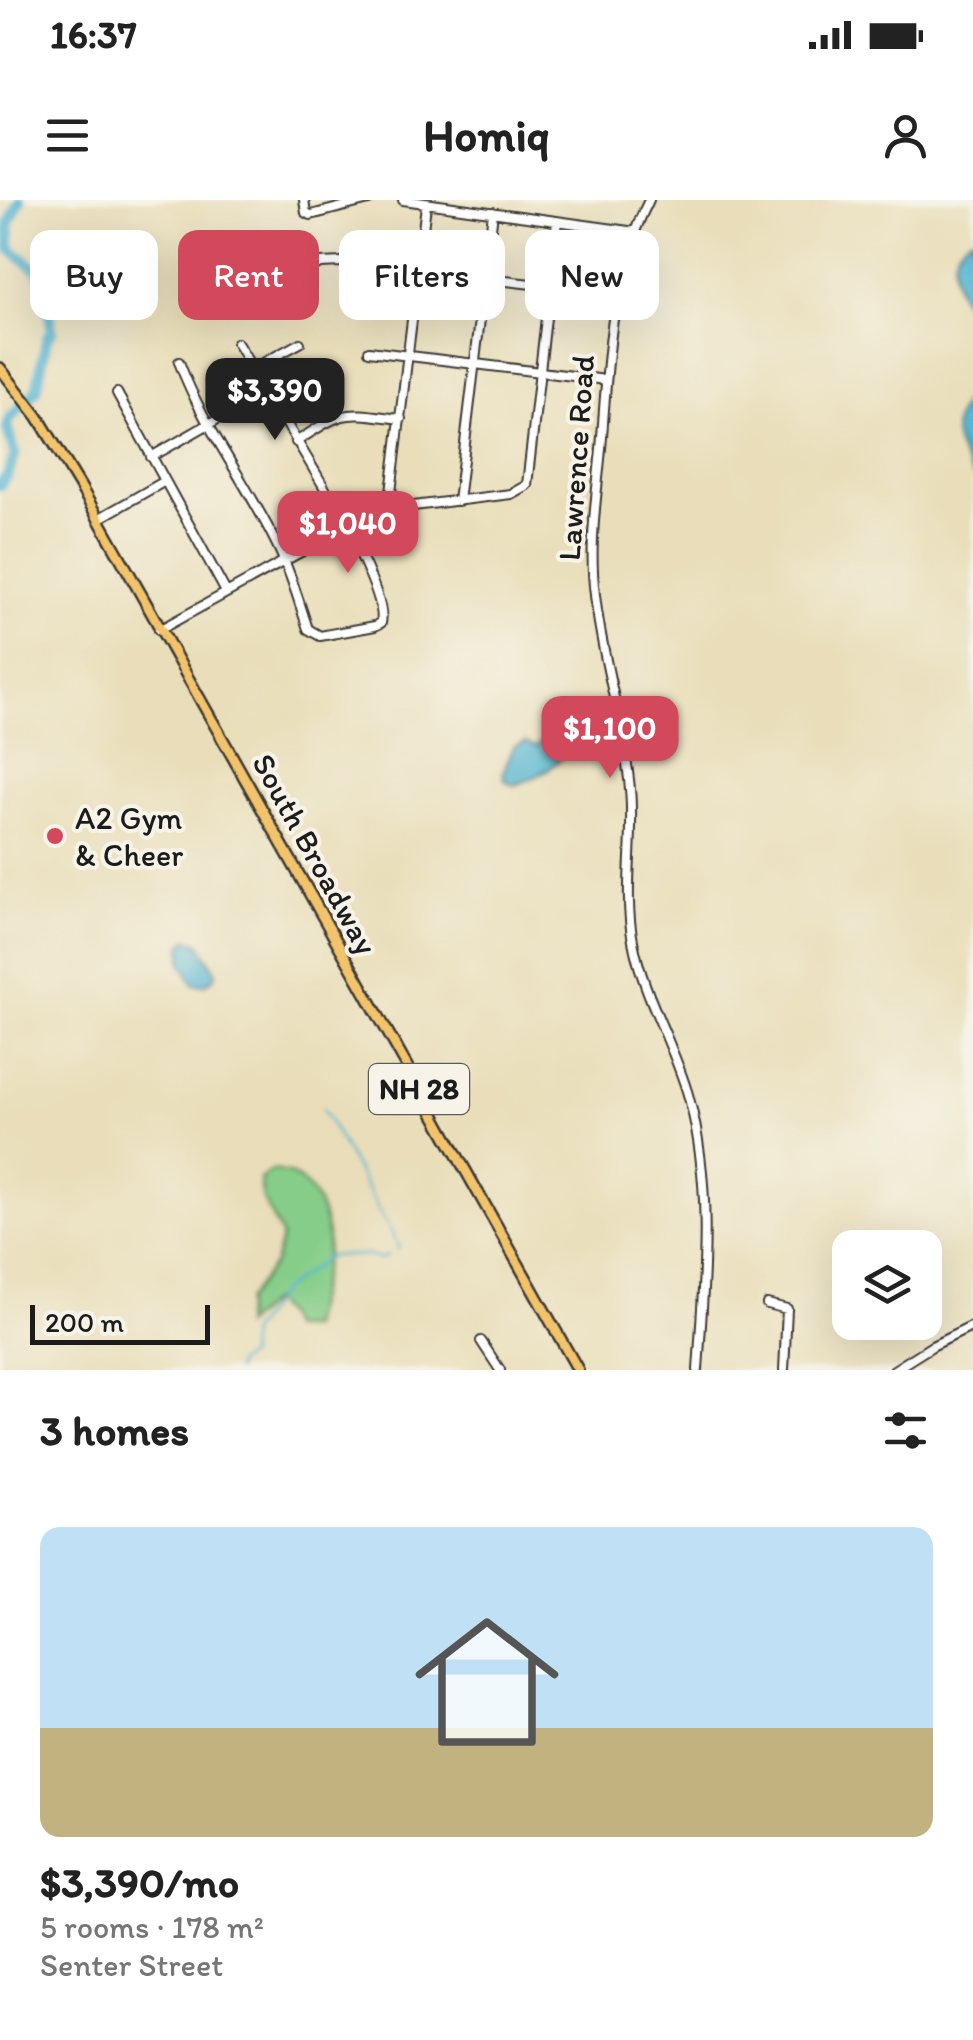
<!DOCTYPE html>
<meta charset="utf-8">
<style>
:root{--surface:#fff;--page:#f2f2f2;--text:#222;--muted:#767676;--accent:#d1495b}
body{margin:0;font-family:Itim,sans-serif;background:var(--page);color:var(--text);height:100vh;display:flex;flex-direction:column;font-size:38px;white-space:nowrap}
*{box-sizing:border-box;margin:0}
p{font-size:32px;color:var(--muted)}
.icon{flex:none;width:55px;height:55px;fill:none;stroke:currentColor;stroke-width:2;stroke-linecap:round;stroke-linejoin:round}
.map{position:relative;height:1170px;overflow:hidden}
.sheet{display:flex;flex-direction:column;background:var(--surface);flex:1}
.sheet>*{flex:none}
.guide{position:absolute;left:30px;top:30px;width:915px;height:90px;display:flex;gap:20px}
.fabs{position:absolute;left:832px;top:1030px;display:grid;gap:20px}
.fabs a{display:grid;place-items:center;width:110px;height:110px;border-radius:20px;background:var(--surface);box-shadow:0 10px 40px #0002;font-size:50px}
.scale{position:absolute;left:30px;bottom:25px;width:180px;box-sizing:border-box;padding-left:10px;border:5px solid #1c1c1c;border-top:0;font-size:28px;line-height:35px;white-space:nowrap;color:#1c1c1c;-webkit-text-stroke:8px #f7f3e8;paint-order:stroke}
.price{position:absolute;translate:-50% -85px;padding:0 22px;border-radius:20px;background:var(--accent);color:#fff;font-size:32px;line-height:65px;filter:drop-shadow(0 2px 5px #0008)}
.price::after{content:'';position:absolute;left:50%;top:60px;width:30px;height:22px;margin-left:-15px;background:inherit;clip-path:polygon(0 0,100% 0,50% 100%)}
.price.on{background:#222;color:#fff}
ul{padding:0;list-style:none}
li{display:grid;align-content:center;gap:20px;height:530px;padding:0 40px}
li span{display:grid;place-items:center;height:310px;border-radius:20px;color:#555}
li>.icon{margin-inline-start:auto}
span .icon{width:180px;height:180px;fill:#fffc;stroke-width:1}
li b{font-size:42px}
h2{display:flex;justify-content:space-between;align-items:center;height:120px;padding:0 40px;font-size:42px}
.chip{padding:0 35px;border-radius:20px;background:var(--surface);box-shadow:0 10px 40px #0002;font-size:35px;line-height:90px}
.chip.on{background:var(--accent);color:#fff}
.status{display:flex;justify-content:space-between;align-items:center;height:70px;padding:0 50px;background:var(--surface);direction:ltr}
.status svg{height:28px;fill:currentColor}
header{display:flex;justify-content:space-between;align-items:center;height:130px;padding:0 40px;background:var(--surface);font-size:45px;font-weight:800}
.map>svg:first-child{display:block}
.green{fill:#85cd88;stroke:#507452;stroke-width:2.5}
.water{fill:#51b4d0;stroke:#366876;stroke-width:2.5}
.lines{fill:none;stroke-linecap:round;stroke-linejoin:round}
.stream{stroke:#51b4d0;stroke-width:2.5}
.river{stroke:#51b4d0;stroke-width:11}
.minor-casing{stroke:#3b3934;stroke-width:12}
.major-casing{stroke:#3b3934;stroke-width:14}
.minor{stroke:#fff;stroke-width:8}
.major{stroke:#f2c36a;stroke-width:9}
.poi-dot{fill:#d1495b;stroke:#f7f3e8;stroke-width:4}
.labels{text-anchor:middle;stroke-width:8;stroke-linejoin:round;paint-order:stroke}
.shield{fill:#f7f3e8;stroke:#5e5c59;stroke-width:2.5}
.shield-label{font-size:30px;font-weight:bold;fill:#1c1c1c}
.street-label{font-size:32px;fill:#1c1c1c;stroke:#f7f3e8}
.poi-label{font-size:32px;fill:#1c1c1c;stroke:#f7f3e8;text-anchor:start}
</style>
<div class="status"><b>16:37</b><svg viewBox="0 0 49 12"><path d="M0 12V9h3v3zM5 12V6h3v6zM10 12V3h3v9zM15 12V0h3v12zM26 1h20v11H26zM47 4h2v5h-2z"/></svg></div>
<header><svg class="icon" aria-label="menu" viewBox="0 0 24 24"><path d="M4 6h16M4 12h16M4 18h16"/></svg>Homiq<svg class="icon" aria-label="person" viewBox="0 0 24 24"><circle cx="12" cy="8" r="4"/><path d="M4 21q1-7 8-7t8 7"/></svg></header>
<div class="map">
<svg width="973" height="1170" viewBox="0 0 973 1170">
<rect width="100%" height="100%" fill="#f7f3e8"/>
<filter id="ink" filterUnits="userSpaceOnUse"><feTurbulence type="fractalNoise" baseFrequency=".01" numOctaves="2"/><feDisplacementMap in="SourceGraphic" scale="20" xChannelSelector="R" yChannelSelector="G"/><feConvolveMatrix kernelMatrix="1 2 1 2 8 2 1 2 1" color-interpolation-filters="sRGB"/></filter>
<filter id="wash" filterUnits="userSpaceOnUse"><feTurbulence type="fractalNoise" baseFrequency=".0048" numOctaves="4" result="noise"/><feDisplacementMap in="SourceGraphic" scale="40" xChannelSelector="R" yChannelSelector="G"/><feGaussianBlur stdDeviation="2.25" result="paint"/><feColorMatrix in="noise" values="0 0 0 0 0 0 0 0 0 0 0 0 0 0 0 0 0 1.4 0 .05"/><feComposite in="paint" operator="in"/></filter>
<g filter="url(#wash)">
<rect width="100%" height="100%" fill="#e9deb9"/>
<!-- green -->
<path class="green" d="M272,970C307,972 323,1004 327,1035C329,1056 314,1105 310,1128H290L286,1118L271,1101L243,1126L246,1101L274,1063L282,1037L263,999L260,979Z"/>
<!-- water -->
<path class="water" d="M973,37V114C953,94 941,51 973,37Z
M973,191V276C951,239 945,225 973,191Z
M547,537L562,538L569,545C563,565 533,580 513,585L505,580L503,572L514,547L526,542L536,547Z
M188,739L200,744L216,772L215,777L205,785L194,784L182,763V745Z"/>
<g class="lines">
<!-- stream -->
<path class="stream" d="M323,909L399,1047L397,1050
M236,1170L237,1163L248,1156L250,1133L281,1091L330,1056L366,1055L379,1059L387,1056"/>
<!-- river -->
<path class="river" d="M0,285L8,275L15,255L7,227L9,220L37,189L47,137L52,132L48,103L39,71L10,49L9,24L20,0"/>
</g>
</g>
<g filter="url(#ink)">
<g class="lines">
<defs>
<path id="minor" d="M304,0L306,13L311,15L369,0
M403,0L636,32
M649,0C611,74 608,156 602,237C598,290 588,341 595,395C602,461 624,524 630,589C635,639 623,692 633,741C643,796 674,844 689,898C713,987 704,1079 698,1170
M302,73L320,63L343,62L617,94
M369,151L606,180
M179,162C203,226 245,280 275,341C290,370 298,399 308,429L320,436L375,426L381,423C392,383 263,188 237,143
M252,169L300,143
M117,193L226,392
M296,242C346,209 342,212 401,219
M151,257L265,192
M458,301L493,12
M389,309L426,5
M98,319L165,281
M159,430L368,315L389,309L511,294L527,285L557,21
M767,1104L787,1109L784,1170
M481,1141L500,1170
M894,1170L932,1146L973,1126"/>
<path id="major" d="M0,168L38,217L80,286L578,1170"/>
</defs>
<!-- minor casing -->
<use href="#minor" class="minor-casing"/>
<!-- major casing -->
<use href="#major" class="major-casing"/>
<!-- minor -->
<use href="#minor" class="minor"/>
<!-- major -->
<use href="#major" class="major"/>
</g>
</g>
<!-- markers -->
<circle class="poi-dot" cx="55" cy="636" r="10"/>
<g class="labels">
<!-- shield labels -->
<rect class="shield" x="369" y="864" width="100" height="50" rx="8"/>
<g class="shield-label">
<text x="419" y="899">NH 28</text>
</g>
<!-- street labels -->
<g class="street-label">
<text transform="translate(576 258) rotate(-86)" y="11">Lawrence Road</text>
<text transform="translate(315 654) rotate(61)" y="11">South Broadway</text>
</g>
<!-- poi labels -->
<g class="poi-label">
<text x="75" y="629">A2 Gym<tspan x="75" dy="37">&amp; Cheer</tspan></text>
</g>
</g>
</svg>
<div class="fabs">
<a><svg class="icon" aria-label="layers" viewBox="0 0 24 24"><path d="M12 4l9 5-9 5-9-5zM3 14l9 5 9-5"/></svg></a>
</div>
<div class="scale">200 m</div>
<b class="price on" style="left:275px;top:243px">$3,390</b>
<b class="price" style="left:348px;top:376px">$1,040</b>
<b class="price" style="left:610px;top:581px">$1,100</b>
<div class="guide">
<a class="chip">Buy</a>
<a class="chip on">Rent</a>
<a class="chip">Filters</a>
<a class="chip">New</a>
</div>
</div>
<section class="sheet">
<h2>3 homes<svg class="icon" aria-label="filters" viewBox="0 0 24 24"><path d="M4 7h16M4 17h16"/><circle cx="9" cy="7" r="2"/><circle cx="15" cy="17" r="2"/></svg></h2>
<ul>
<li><span style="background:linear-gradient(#bfe0f5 65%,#c2b280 0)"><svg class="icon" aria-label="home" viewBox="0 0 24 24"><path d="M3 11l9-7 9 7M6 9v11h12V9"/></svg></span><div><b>$3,390/mo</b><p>5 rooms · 178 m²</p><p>Senter Street</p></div></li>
</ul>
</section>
